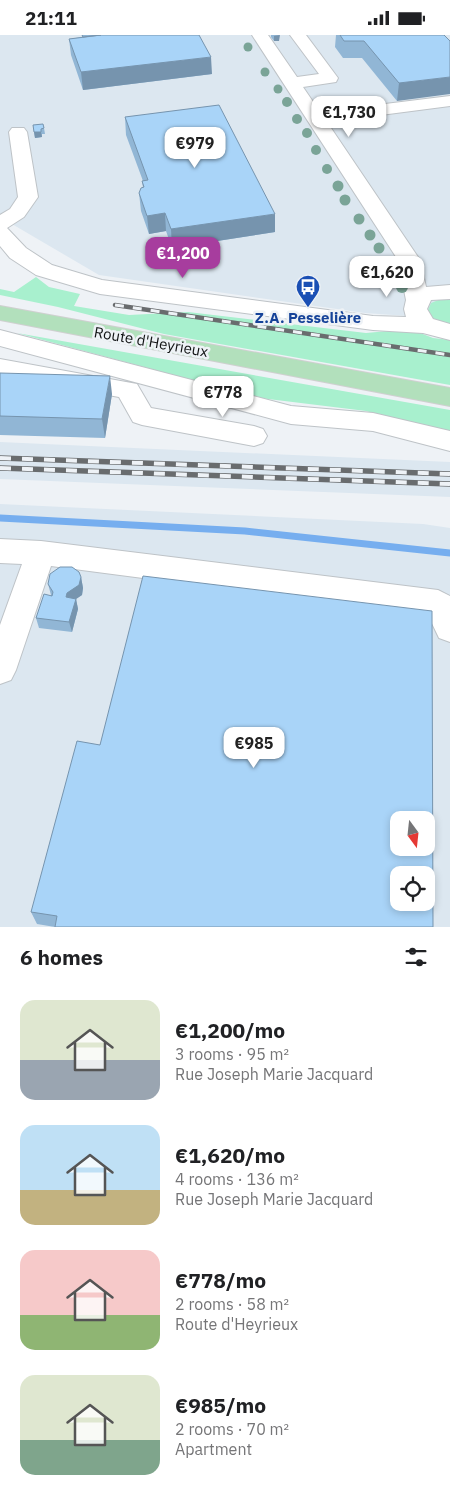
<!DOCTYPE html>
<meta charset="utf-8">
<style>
:root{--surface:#fff;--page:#f6f6f6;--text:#202124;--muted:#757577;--accent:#a73d9e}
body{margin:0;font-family:"IBM Plex Sans",sans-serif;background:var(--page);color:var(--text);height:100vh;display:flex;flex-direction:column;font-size:19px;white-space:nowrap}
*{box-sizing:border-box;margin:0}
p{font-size:16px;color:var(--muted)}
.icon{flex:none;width:28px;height:28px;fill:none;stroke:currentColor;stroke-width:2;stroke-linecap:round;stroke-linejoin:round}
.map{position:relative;height:892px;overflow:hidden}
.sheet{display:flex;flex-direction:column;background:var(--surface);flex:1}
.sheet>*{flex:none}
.needle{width:32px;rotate:165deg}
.controls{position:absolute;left:390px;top:776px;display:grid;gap:10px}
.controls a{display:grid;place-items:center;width:45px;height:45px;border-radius:10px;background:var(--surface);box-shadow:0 2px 8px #0003;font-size:25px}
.price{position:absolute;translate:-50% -42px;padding:0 11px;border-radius:10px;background:#fff;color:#222;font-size:16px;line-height:32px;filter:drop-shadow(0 1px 2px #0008)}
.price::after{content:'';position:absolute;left:50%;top:30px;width:15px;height:11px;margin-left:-8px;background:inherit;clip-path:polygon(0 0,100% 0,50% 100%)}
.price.on{background:var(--accent);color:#fff}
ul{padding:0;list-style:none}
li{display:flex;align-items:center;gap:15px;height:125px;padding:0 20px}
li span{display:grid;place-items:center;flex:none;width:140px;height:100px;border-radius:15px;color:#555}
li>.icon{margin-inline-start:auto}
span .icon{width:60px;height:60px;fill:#fffc;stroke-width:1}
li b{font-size:21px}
h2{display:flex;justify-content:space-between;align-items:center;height:60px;padding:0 20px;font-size:21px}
.status{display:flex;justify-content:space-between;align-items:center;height:35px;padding:0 25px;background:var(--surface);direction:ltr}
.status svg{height:14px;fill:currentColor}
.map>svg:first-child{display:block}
.built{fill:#dce7f0;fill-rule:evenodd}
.green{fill:#a8f0ce}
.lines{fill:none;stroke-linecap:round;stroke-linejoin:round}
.stream{stroke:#76aeef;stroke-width:7}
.minor-casing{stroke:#bec3c7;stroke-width:2}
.major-casing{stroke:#cfd0d0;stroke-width:2}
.minor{fill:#fff;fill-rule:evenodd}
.major{fill:#b2e0bc;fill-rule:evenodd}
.rail-far1-casing{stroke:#696c6e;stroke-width:4.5}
.rail-casing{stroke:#696c6e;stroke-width:5.5}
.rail-far1{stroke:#eef2f6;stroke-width:3;stroke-dasharray:9;stroke-linecap:butt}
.rail{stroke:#eef2f6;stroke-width:4;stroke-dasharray:11;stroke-linecap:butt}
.tree{fill:#7aa497}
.wall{fill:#91b6d5}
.shaded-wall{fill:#7694ae}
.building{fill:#a9d4f8;stroke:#7694ae;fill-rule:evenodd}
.labels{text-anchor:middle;stroke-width:5;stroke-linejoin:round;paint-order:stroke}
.transit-label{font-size:15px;font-weight:bold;fill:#164399;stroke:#eef2f6}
.street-label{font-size:15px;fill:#101213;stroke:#eef2f6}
</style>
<div class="status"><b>21:11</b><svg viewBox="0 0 49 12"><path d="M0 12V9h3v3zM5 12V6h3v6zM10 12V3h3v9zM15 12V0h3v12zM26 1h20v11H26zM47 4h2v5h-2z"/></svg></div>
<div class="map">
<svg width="450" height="892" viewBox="0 0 450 892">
<rect width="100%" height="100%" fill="#eef2f6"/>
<!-- built -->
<path class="built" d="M0,0H450V284L365,278L99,240L0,182Z
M0,407L450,427V462L0,444Z
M0,469L423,489L450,493V892H0ZM399,785H426V812H399ZM399,840H426V868H399Z"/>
<!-- green -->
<path class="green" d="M36,242L49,252L80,259L74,271L129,280L188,277L366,298L410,294L433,303L450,305V350L164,299L58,272L0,260V254L14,257Z
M450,265V289L432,283L428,275L431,268L441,264Z
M17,298L450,375V399L366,376L260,363Z"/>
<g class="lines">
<!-- stream -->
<path class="stream" d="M0,483L245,496L450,518"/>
<defs>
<path id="minor" d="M252,0H268L297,42L319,39L290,0H306L338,43L336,47L303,52L320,77L450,61V71L327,87L420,225L426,252L450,250V264L431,265L427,274L433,284L450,289V305L423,298L373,295L100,259L36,240L10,223L0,211V180L10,174L18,162L9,97L12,93H24L27,97L38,162L24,182L7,193L26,213L52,230L102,245L373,281L406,282L404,274L406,265L398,225Z
M0,295L291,371L373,378L450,396V416L373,396L291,389L0,311Z
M0,324L137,349L151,373L254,391L263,394L267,401L263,408L254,411L142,390L133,387L119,362L0,340Z
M0,504L41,506L438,555L450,561V607L439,603L428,580L51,531L16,635L11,645L0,649V590L22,529L0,528Z"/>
<path id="major" d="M0,271L450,353V371L0,285Z"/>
</defs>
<!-- minor casing -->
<use href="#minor" class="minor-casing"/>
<!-- major casing -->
<use href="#major" class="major-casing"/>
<!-- minor -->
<use href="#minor" class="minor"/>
<!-- major -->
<use href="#major" class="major"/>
<defs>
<path id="rail-far1" d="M115,270L450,320"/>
<path id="rail" d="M0,423L450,439
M0,433L450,449"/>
</defs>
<!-- rail-far1 casing -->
<use href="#rail-far1" class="rail-far1-casing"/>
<!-- rail casing -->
<use href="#rail" class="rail-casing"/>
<!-- rail-far1 -->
<use href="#rail-far1" class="rail-far1"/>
<!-- rail -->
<use href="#rail" class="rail"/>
</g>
<!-- trees -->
<g class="tree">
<circle cx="248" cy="12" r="4.5"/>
<circle cx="265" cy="37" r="4.5"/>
<circle cx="278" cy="54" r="4.5"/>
<circle cx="287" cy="67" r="5"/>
<circle cx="297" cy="84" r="5"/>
<circle cx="307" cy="98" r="5"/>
<circle cx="316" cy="115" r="5"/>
<circle cx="327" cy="134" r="5"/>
<circle cx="338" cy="151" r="5.5"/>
<circle cx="345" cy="165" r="5.5"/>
<circle cx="359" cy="184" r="5.5"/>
<circle cx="370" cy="200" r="5.5"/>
<circle cx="379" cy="213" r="5.5"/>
<circle cx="388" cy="230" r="6"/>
<circle cx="402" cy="252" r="6"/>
</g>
<!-- wall -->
<path class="wall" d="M82,0L212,39L83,55L71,20L69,4L82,2Z
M271,0H279V6H274L271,2Z
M336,0H444L397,66L362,23H343L335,12Z
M125,82L275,197L172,213L166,196L149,199L141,176L139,158L143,153L142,146H143L126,100Z
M33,90L44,93L45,99H42V102L35,103Z
M0,338L112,359L105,403L0,400Z
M81,542L83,553L82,560L76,564L78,574L72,597L39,593L36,583L51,560L48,549Z
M100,710L55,892L37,889L31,877Z"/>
<!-- shaded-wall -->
<path class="shaded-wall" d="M280,0L279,6H274V1Z
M211,22L212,39L83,55L81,37Z
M450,42V59L397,66L399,48Z
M34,97H41L42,102L35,103Z
M165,178L166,196L149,199L147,181Z
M275,179V197L172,213L171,194Z
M110,341L112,359L105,403L102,384Z
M81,542L83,553L82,560L76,564L78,574L72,597L69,587L66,562L67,558Z"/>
<!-- building -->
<path class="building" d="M82,0H101L83,2Z
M101,0H199L211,22L81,37L69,4Z
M340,0H444L450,6V42L399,48L364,6H344Z
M219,70L275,179L171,194L165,178L147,181L139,158L141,153L144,152L142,146L148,145L125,82Z
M43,89L44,93L41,94V97H34L33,90Z
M0,338L110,341L102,384L0,381Z
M60,532H72L79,537L81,542L79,550L67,558L66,562L76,564L69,587L36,583L44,559L52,561L53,557L48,549L50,539Z
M143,541L432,576L433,892H55L57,881L31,877L77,706L100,710ZM399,785H426V812H399ZM399,840H426V868H399Z"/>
<!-- icons -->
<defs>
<symbol id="bus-pin" viewBox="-11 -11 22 30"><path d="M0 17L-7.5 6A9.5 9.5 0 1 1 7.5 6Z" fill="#1a4fb4" stroke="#eef2f6"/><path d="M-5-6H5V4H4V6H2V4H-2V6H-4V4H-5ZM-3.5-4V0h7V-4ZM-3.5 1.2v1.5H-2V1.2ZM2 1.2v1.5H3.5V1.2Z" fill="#fff"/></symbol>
</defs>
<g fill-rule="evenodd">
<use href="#bus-pin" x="294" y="238" width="28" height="38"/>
</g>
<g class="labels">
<!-- transit labels -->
<g class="transit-label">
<text x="308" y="288">Z.A. Pesselière</text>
</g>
<!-- street labels -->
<g class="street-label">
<text transform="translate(151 307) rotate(10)" y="5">Route d'Heyrieux</text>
</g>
</g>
</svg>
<div class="controls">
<a><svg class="needle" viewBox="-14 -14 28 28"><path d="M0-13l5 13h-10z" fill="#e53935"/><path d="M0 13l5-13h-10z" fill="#757577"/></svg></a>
<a><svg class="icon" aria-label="locate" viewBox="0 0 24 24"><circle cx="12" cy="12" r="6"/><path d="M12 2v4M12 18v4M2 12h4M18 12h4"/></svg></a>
</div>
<b class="price" style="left:349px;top:103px">€1,730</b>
<b class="price" style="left:195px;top:134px">€979</b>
<b class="price on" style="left:183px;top:244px">€1,200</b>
<b class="price" style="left:387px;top:263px">€1,620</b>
<b class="price" style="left:223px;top:383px">€778</b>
<b class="price" style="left:254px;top:734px">€985</b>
</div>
<section class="sheet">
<h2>6 homes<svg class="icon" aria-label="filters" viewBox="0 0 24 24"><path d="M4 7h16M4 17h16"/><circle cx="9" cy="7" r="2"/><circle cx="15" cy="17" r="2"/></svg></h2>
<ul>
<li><span style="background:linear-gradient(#dfe7d0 60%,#9aa5b1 0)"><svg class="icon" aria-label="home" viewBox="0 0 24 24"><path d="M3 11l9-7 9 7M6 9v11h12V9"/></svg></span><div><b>€1,200/mo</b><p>3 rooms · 95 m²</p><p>Rue Joseph Marie Jacquard</p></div></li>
<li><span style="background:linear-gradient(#bfe0f5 65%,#c2b280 0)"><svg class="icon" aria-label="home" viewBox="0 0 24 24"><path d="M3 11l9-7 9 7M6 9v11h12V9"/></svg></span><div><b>€1,620/mo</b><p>4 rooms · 136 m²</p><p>Rue Joseph Marie Jacquard</p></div></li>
<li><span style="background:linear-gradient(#f6c9c9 65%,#8fb573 0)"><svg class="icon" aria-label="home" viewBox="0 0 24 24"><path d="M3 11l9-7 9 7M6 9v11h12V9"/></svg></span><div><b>€778/mo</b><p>2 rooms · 58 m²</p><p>Route d'Heyrieux</p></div></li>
<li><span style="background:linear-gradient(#dfe7d0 65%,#7fa58c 0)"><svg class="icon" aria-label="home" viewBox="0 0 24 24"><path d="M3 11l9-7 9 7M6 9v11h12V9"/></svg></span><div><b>€985/mo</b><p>2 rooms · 70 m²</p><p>Apartment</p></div></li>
</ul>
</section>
